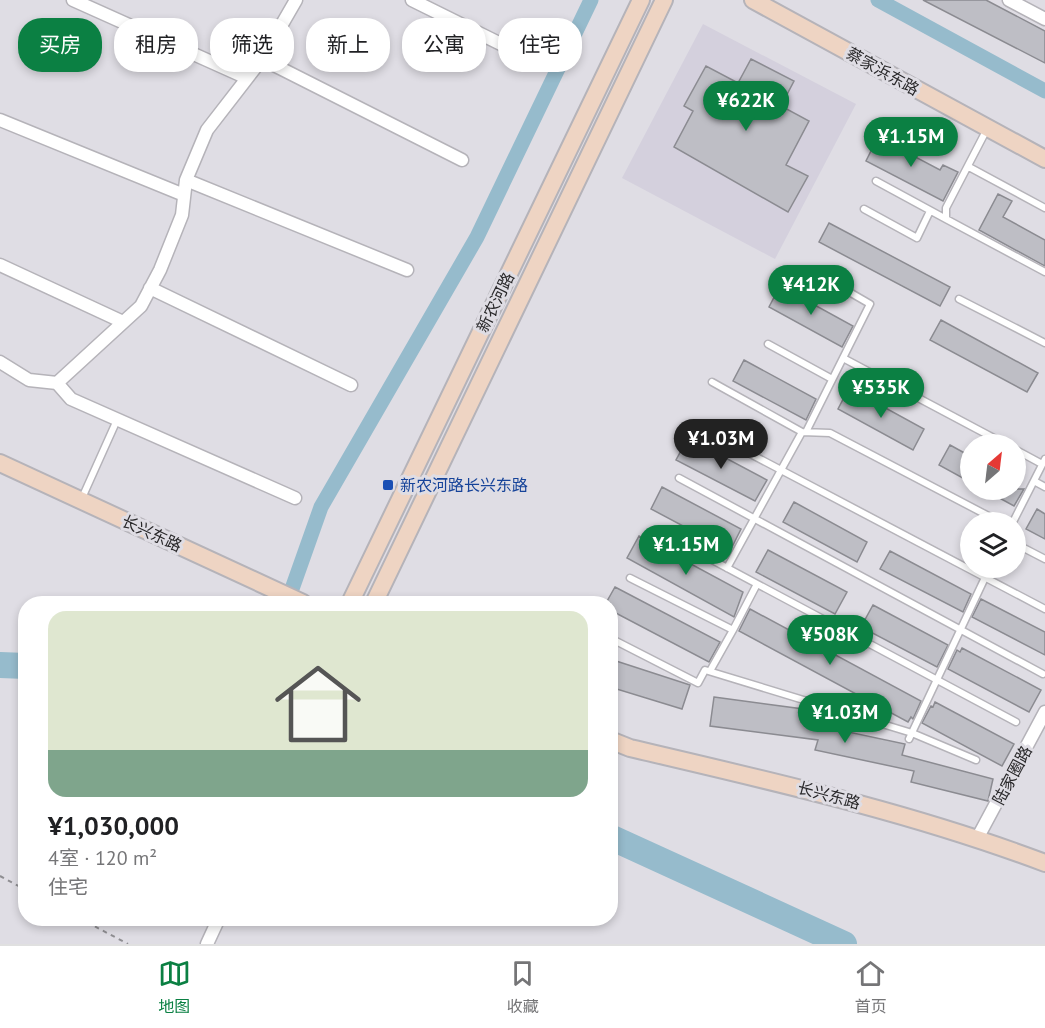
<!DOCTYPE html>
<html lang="zh">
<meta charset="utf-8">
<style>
:root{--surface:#fff;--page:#f2f2f2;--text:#202124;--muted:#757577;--line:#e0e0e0;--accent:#0b8043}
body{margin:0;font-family:"PT Sans","Noto Sans SC",sans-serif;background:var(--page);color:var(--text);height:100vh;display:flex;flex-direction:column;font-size:22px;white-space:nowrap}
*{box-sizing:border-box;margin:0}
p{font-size:20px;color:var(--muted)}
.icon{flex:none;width:33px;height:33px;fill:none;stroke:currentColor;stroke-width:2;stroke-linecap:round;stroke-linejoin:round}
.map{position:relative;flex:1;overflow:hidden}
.details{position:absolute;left:18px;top:596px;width:600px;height:330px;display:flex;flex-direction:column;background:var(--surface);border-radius:24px;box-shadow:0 3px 9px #0003}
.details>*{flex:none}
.guide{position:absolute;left:18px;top:18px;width:600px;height:54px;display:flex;gap:12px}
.needle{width:39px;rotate:28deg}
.fabs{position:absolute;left:960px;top:434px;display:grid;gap:12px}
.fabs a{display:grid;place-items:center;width:66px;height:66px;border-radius:50%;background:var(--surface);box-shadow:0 3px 9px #0003;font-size:30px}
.price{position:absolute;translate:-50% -51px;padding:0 14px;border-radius:21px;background:var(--accent);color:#fff;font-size:20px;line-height:39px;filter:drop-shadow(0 2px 3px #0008)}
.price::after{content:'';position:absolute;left:50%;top:36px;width:18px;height:14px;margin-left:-9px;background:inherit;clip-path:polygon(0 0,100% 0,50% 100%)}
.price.selected{background:#222;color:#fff}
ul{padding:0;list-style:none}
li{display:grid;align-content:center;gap:12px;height:318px;padding:0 30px}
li+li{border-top:2px solid var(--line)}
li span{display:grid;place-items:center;height:186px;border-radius:18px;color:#555}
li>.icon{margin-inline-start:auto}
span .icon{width:108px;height:108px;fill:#fffc;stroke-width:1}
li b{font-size:26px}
.pill{padding:0 21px;border-radius:24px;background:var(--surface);box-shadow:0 3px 9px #0003;font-size:21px;line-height:54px}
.pill.selected{background:var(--accent);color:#fff}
.dock{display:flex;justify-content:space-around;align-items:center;height:84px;border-top:2px solid var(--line);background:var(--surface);font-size:16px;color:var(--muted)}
.dock a{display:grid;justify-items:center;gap:3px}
.dock .selected{color:var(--accent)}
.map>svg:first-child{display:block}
.built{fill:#d4d0dd}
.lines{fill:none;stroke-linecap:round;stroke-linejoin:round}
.canal{stroke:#96bbcc;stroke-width:15}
.river{stroke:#96bbcc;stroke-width:26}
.building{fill:#bebec5;stroke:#8b8b91;stroke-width:1.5}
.lane-casing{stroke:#b5b3b9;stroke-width:9}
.street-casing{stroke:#b5b3b9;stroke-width:15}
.secondary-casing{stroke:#b5b3b9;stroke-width:20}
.path{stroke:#8f8e92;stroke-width:2;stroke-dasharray:4.5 4.5;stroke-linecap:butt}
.lane{stroke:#fff;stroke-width:6}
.street{stroke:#fff;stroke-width:12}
.secondary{stroke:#eed4c3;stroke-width:16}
.transit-dot{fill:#1a4fb4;stroke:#dfdde4;stroke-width:2}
.labels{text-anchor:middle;stroke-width:6;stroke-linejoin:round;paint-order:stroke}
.street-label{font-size:16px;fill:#29282a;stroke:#dfdde4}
.transit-label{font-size:16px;fill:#164399;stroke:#dfdde4;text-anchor:start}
</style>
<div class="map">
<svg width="1045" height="944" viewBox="0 0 1045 944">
<rect width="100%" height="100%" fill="#dfdde4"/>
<!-- built -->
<path class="built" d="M703,24L856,104L775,259L622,178Z"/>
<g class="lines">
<!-- canal -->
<path class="canal" d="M878,0L1045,91
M287,603L321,507L477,237L591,0"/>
<!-- river -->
<path class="river" d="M0,665L26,666
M610,837L844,944"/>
</g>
<!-- building -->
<path class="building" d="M923,0H986L1045,31V63Z
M751,59L794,81L781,106L809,121L786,165L808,176L788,212L674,147L693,111L684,106L706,66L738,83Z
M878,137L891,144L894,137L905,143L902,150L940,170L943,165L958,172L943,201L866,161Z
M998,194L1012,201L1003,217L1045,240V266L979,230Z
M829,223L950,287L940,306L819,242Z
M780,286L853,326L842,347L769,307Z
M941,320L1038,373L1027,392L930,340Z
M744,360L816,399L806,420L733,381Z
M849,388L924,429L913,450L838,409Z
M688,438L767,480L755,501L676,460Z
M950,445L970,456V482L939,465Z
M662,487L741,529L730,551L651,509Z
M983,489H1024L1014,506Z
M794,502L867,542L857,562L783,522Z
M1037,509L1045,514V539L1026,529Z
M639,536L743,592L734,617L627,558Z
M768,550L847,592L835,614L756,572Z
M890,551L971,594L963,612L880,569Z
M615,587L720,642L709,662L610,610V603H606Z
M981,599L1045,632V655L972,617Z
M873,605L948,645L937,667L861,627Z
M750,609L921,701L913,719L911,717L908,722L739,631Z
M962,648L1041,690L1029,712L948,669L957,650L960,652Z
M610,659L690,685L682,709L610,687Z
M714,697L803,709L801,722L905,744L902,755L993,779L988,801L911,782L914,771L815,750L818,740L710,726Z
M935,702L1014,744L1002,766L922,723L931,706L933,707Z"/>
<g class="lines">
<defs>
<path id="lane" d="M987,129L946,208V219L1045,272
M969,167L1045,208
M876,181L946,219
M864,209L917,238L930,211
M959,299L1045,343
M768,344L832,379
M843,358L1005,444
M712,382L802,432L830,433L1000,522
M705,430L1045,609
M806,432L870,304L851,293L837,277L809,274
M1016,450L1042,464
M679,478L1043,674
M1034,481L1045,487
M82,498L117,420
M1013,522L1045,459
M658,531L1016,722
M1016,544L1045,559
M727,568L802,432
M630,578L733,630L710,671
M733,630L757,584
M610,638L698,683L705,670L912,733L976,760
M909,739L990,567"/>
<path id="street" d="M73,0L247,78
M412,0L513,50
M1009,0L1045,19
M262,59L462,160
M0,120L184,195
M186,180L407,270
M0,265L123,322
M150,288L351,385
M0,362L29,380L57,383L141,306L160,270L182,215L186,180L207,130L262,59L296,0
M57,383L71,399L295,498
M978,837L1045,712
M207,944L219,918"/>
<path id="secondary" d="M753,0L1045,159
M0,463L303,603
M350,603L641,0
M374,603L664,0
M610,740L630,748C770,781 910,812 1045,863"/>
</defs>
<!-- lane casing -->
<use href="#lane" class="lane-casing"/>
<!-- street casing -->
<use href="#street" class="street-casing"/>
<!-- secondary casing -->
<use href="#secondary" class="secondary-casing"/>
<!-- path -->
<path class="path" d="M0,876L26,890
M79,918L128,944"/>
<!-- lane -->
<use href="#lane" class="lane"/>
<!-- street -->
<use href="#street" class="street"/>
<!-- secondary -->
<use href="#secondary" class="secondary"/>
</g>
<!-- markers -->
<rect class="transit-dot" x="382" y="479" width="12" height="12" rx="3"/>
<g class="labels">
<!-- street labels -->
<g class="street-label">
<text transform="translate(883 71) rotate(29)" y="6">蔡家浜东路</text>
<text transform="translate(495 302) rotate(-64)" y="6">新农河路</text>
<text transform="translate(152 533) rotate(25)" y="6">长兴东路</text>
<text transform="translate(1012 775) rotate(-62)" y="6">陆家圈路</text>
<text transform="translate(829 795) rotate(15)" y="6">长兴东路</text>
</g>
<!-- transit labels -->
<g class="transit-label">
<text x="400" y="491">新农河路长兴东路</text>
</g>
</g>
</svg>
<div class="fabs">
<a><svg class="needle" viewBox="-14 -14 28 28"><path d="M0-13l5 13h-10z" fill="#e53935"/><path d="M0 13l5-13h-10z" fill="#757577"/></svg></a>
<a><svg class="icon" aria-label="layers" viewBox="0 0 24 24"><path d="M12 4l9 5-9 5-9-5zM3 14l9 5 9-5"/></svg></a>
</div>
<b class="price" style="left:746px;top:132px">¥622K</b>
<b class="price" style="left:911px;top:168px">¥1.15M</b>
<b class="price" style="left:811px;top:316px">¥412K</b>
<b class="price" style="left:881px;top:419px">¥535K</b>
<b class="price selected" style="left:721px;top:470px">¥1.03M</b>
<b class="price" style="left:686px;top:576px">¥1.15M</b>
<b class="price" style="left:830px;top:666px">¥508K</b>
<b class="price" style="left:845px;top:744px">¥1.03M</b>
<div class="guide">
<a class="pill selected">买房</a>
<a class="pill">租房</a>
<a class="pill">筛选</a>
<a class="pill">新上</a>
<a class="pill">公寓</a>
<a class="pill">住宅</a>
</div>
<section class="details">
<ul>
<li><span style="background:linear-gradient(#dfe7d0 75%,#7fa58c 0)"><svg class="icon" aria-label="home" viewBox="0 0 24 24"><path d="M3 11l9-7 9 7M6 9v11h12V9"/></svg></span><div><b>¥1,030,000</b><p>4室 · 120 m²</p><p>住宅</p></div></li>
</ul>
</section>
</div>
<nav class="dock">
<a class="selected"><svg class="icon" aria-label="map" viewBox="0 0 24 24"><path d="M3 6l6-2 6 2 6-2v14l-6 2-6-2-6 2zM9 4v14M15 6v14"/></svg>地图</a>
<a><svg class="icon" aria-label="saved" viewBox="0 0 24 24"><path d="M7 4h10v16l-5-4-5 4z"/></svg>收藏</a>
<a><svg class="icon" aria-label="home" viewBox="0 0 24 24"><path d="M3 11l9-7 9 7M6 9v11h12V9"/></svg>首页</a>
</nav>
